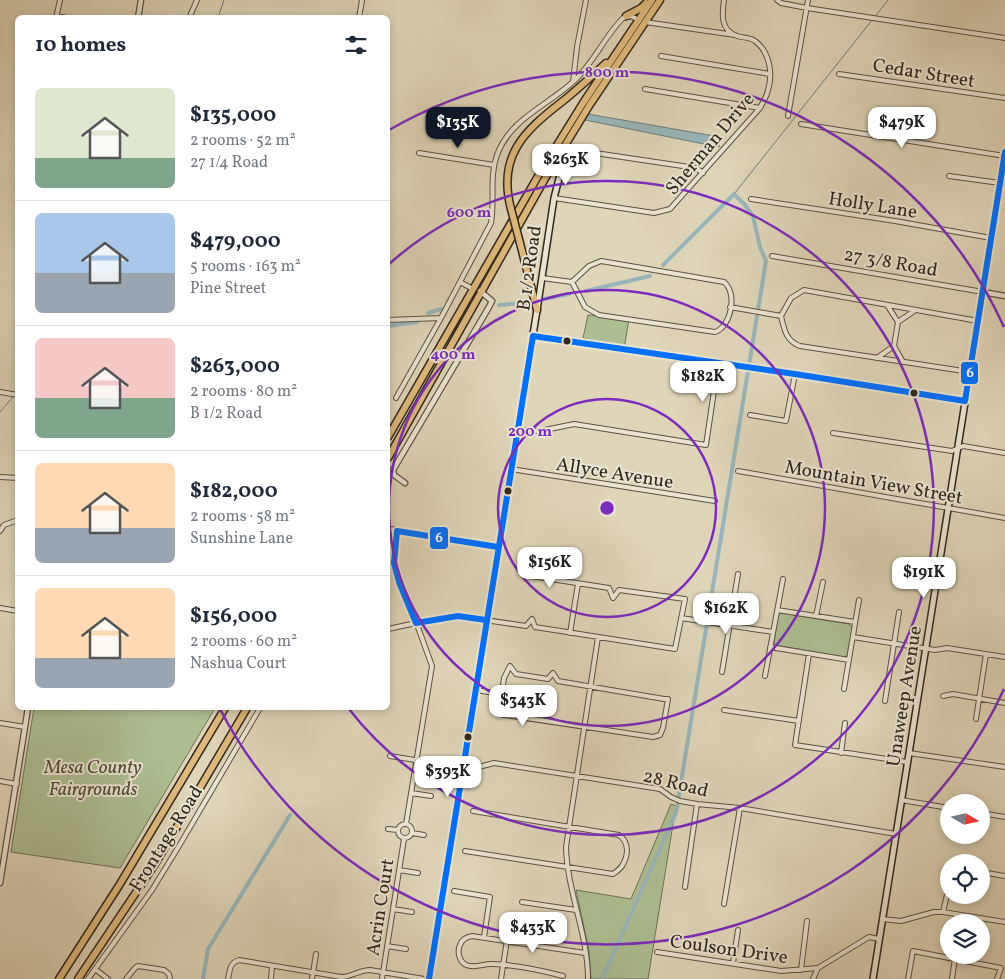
<!DOCTYPE html>
<meta charset="utf-8">
<style>
:root{--surface:#fff;--page:#f6f6f7;--text:#1f2937;--muted:#747a83;--line:#e0e1e3;--accent:#111827}
body{margin:0;font-family:Vollkorn,serif;background:var(--page);color:var(--text);height:100vh;display:flex;flex-direction:column;font-size:19px;white-space:nowrap}
*{box-sizing:border-box;margin:0}
p{font-size:16px;color:var(--muted)}
.icon{flex:none;width:28px;height:28px;fill:none;stroke:currentColor;stroke-width:2;stroke-linecap:round;stroke-linejoin:round}
.map{position:relative;flex:1;overflow:hidden}
.details{position:absolute;left:15px;top:15px;width:375px;height:695px;display:flex;flex-direction:column;background:var(--surface);border-radius:8px;box-shadow:0 2px 8px #0003}
.details>*{flex:none}
.needle{width:32px;rotate:99deg}
.buttons{position:absolute;left:940px;top:794px;display:grid;gap:10px}
.buttons a{display:grid;place-items:center;width:50px;height:50px;border-radius:50%;background:var(--surface);box-shadow:0 2px 8px #0003;font-size:25px}
.price{position:absolute;translate:-50% -42px;padding:0 11px;border-radius:10px;background:#fff;color:#222;font-size:16px;line-height:32px;filter:drop-shadow(0 1px 2px #0008)}
.price::after{content:'';position:absolute;left:50%;top:30px;width:15px;height:11px;margin-left:-8px;background:inherit;clip-path:polygon(0 0,100% 0,50% 100%)}
.price.selected{background:var(--accent);color:#fff}
ul{padding:0;list-style:none}
li{display:flex;align-items:center;gap:15px;height:125px;padding:0 20px}
li+li{border-top:1px solid var(--line)}
li span{display:grid;place-items:center;flex:none;width:140px;height:100px;border-radius:8px;color:#555}
li>.icon{margin-inline-start:auto}
span .icon{width:60px;height:60px;fill:#fffc;stroke-width:1}
li b{font-size:21px}
h2{display:flex;justify-content:space-between;align-items:center;height:60px;padding:0 20px;font-size:21px}
.map>svg:first-child{display:block}
.green{fill:#adbe93;stroke:#6e7258}
.water{fill:#98b6ba;stroke:#6e7d7b}
.lines{fill:none;stroke-linecap:round;stroke-linejoin:round}
.stream{stroke:#6e7d7b;stroke-width:1}
.canal{stroke:#98b6ba;stroke-width:4}
.minor-casing{stroke:#5c5244;stroke-width:6}
.tertiary-casing{stroke:#5c5244;stroke-width:7}
.secondary-casing{stroke:#30271d;stroke-width:8}
.trunk-casing{stroke:#30271d;stroke-width:9}
.minor{stroke:#eae4d2;stroke-width:4}
.tertiary{stroke:#eae4d2;stroke-width:4.5}
.secondary{stroke:#eae4d2;stroke-width:5}
.trunk{stroke:#e0ba7c;stroke-width:6}
.trunk-bridge-casing{stroke:#30271d;stroke-width:9;stroke-linecap:butt}
.trunk-bridge{stroke:#e0ba7c;stroke-width:6}
.bus-1-casing{stroke:#eae4d2;stroke-width:10}
.bus-1{stroke:#0070ff;stroke-width:6}
.ring{fill:none;stroke:#7b2cbf;stroke-width:2.5}
.bus-dot{fill:#30271d;stroke:#eae4d2;stroke-width:2}
.labels{text-anchor:middle;stroke-width:4;stroke-linejoin:round;paint-order:stroke}
.street-label{font-size:19px;fill:#30271d;stroke:#eae4d2}
.park-label{font-size:19px;font-style:italic;fill:#4f4d3a;stroke:#eae4d2}
.centre{fill:#7b2cbf;stroke:#eae4d2;stroke-width:2.5}
.ring-label{font-size:15px;text-anchor:middle;font-weight:bold;fill:#7b2cbf;stroke:#eae4d2;stroke-width:4;stroke-linejoin:round;paint-order:stroke}
.line-badge{stroke:#eae4d2;stroke-width:2}
.badge-label{font-size:14px;text-anchor:middle;font-weight:bold;fill:#fff}
</style>
<div class="map">
<svg width="1005" height="979" viewBox="0 0 1005 979">
<rect width="100%" height="100%" fill="#dfd5b9"/>
<filter id="stains"><feTurbulence type="fractalNoise" baseFrequency=".004" numOctaves="4"/><feColorMatrix values="0 0 0 0 .2 0 0 0 0 .09 0 0 0 0 .02 0 0 0 .5 -.17"/></filter>
<radialGradient id="worn" r=".72"><stop offset=".6" stop-color="#630" stop-opacity="0"/><stop offset="1" stop-color="#630" stop-opacity=".3"/></radialGradient>
<!-- green -->
<path class="green" d="M588,315L629,319L624,349L583,338Z
M781,613L849,624L852,628L848,655L844,657L774,645L777,616Z
M34,708H215L120,868L11,852Z
M671,804L676,806L648,979H591L589,951L576,890L631,899Z"/>
<!-- water -->
<path class="water" d="M588,114L720,137L719,147L585,120Z"/>
<g class="lines">
<!-- stream -->
<path class="stream" d="M218,18L224,0
M734,194L888,0
M16,393L18,391
M0,412L13,397"/>
<!-- canal -->
<path class="canal" d="M586,291L650,276
M544,299L569,294
M499,305L526,303
M428,313L441,309
M388,326L417,322
M203,979L208,949L290,815
M602,979L676,813L766,261L760,247L753,216L744,204L734,194L663,265"/>
<defs>
<path id="minor" d="M777,0L781,3L807,8L1005,38
M56,16L67,18
M56,18L60,0
M189,18L197,0
M359,18L362,0
M645,22L735,35
M661,56L770,74
M839,74L1005,98
M573,82L577,47L586,0
M645,89L760,108
M788,116L808,0
M801,124L1005,156
M419,153L494,165
M565,155L570,151L575,150L696,168L703,173
M949,176L1000,183
M554,198L654,213L670,209L760,108C763,102 767,96 768,90C773,74 770,52 755,41C750,37 743,38 737,36C720,30 722,14 724,0
M751,199L895,221L991,238
M772,256L983,292
M542,278L572,282L589,266L601,261L724,282C738,293 731,327 715,332L599,315L585,307L572,282
M460,282L473,289
M887,305L898,322
M730,307L781,316
M781,316L791,298L804,290L978,321
M781,316C784,329 786,341 800,346L970,372
M388,320L441,318
M533,336L795,374L965,401
M877,358L894,346
M903,362L894,346L898,322L914,311
M0,392L18,395
M396,398L441,318L491,223C495,200 489,177 497,155C510,119 547,106 574,81C594,63 604,37 623,18L631,16L639,20
M750,415L786,421L795,374
M518,430L540,431L574,424L706,445L718,364
M833,433L952,451L963,446L1005,453
M511,469L715,501
M738,471L1005,518
M0,477L18,478
M0,531L4,525L18,520
M397,531L394,563L399,582L419,630L432,666L406,824
M0,608L18,611
M777,610L855,622
M816,616L823,582
M681,618L773,632
M388,629L449,616H458L526,626L532,619L535,627L675,649L685,599L619,590L613,598L609,588L525,575
M570,633L578,584
M853,637L935,650L947,648L1005,657
M770,647L849,660
M809,654L795,745L907,762
M510,666L516,674L548,679L553,673L558,681L664,699H668L663,728L660,735L653,737L499,714L504,678Z
M722,672L738,574
M765,676L783,579
M844,689L859,600
M475,690L502,694
M943,696L953,694L1005,703
M885,701L899,612
M724,710L799,721
M976,719L986,654
M0,723L25,727
M841,753L845,723
M909,753L1005,767
M390,756L471,769L494,763L660,789L671,797L680,801L697,804L740,808L896,834
M0,781L17,784
M411,793L431,796
M901,800L949,808
M981,813L1005,817
M398 831a7 7 0 1 1 14 0a7 7 0 1 1-14 0Z
M388,829L398,830
M412,833L424,835
M465,851L613,874C616,872 620,869 622,866C629,855 629,842 619,835L473,811
M399,870L418,873
M981,872L1005,876
M685,887L697,804
M454,891L490,897L484,937
M522,902L576,910
M724,904L740,808
M393,909L412,912
M943,912L949,886
M882,919L901,921L934,912H943L1005,922
M387,946L406,949
M657,952L781,971L818,968L869,937L879,939
M733,963L738,930
M95,969L108,979
M801,970L807,921
M563,976C541,970 516,965 493,964C484,963 476,969 466,965C459,961 457,952 460,945C462,939 467,937 472,936L585,953
M88,979L152,890L179,846L260,708
M126,979L135,968L138,966L164,970L169,974L170,979
M228,979C230,971 229,963 239,960L341,977C352,977 359,970 370,970L424,979
M271,979L272,967
M312,979L316,954
M382,979L404,839
M501,979L507,940
M588,979C588,934 567,891 566,847L598,637
M813,979L818,968
M908,979L913,951L1001,968L997,979
M952,979L955,958"/>
<path id="tertiary" d="M138,18L141,0
M983,292L1005,296
M405,483L394,475L393,470L489,307L492,301L480,291
M388,529L498,547
M0,883L28,708"/>
<path id="secondary" d="M429,979L537,310L554,198L565,155
M873,979L1005,152"/>
<path id="trunk" d="M626,16L641,8L646,3
M511,209C497,156 524,131 563,101C578,89 592,76 606,63
M520,243L537,310
M388,437L541,171L583,103L652,0
M388,458L547,175L589,106L660,0
M59,979L120,884L225,708
M78,979L155,864L247,708"/>
</defs>
<!-- minor casing -->
<use href="#minor" class="minor-casing"/>
<!-- tertiary casing -->
<use href="#tertiary" class="tertiary-casing"/>
<!-- secondary casing -->
<use href="#secondary" class="secondary-casing"/>
<!-- trunk casing -->
<use href="#trunk" class="trunk-casing"/>
<!-- minor -->
<use href="#minor" class="minor"/>
<!-- tertiary -->
<use href="#tertiary" class="tertiary"/>
<!-- secondary -->
<use href="#secondary" class="secondary"/>
<!-- trunk -->
<use href="#trunk" class="trunk"/>
<defs>
<path id="trunk-bridge" d="M511,209L520,243"/>
</defs>
<!-- trunk-bridge casing -->
<use href="#trunk-bridge" class="trunk-bridge-casing"/>
<!-- trunk-bridge -->
<use href="#trunk-bridge" class="trunk-bridge"/>
<defs>
<path id="bus-1" d="M486,620L458,616L416,623L399,582L394,563L397,531L498,547
M429,979L533,336L795,374L965,401L1005,152"/>
</defs>
<!-- bus-1 casing -->
<use href="#bus-1" class="bus-1-casing"/>
<!-- bus-1 -->
<use href="#bus-1" class="bus-1"/>
</g>
<!-- distance rings -->
<g class="ring">
<circle cx="607" cy="508" r="109"/>
<circle cx="607" cy="508" r="218"/>
<path d="M388 265A327 327 0 1 1 349 709"/>
<path d="M1004 689A436 436 0 0 1 220 709M389 130A436 436 0 0 1 1004 327"/>
</g>
<!-- markers -->
<g class="bus-dot">
<circle cx="567" cy="341" r="4.5"/>
<circle cx="914" cy="393" r="4.5"/>
<circle cx="508" cy="491" r="4.5"/>
<circle cx="468" cy="737" r="4.5"/>
</g>
<g class="labels">
<!-- street labels -->
<g class="street-label">
<text transform="translate(924 72) rotate(9)" y="7">Cedar Street</text>
<text transform="translate(709 143) rotate(-50)" y="7">Sherman Drive</text>
<text transform="translate(873 204) rotate(9)" y="7">Holly Lane</text>
<text transform="translate(891 261) rotate(10)" y="7">27 3/8 Road</text>
<text transform="translate(528 268) rotate(-82)" y="7">B 1/2 Road</text>
<text transform="translate(615 472) rotate(9)" y="7">Allyce Avenue</text>
<text transform="translate(874 481) rotate(10)" y="7">Mountain View Street</text>
<text transform="translate(903 696) rotate(-81)" y="7">Unaweep Avenue</text>
<text transform="translate(676 782) rotate(14)" y="7">28 Road</text>
<text transform="translate(165 838) rotate(-58)" y="7">Frontage Road</text>
<text transform="translate(379 907) rotate(-81)" y="7">Acrin Court</text>
<text transform="translate(729 948) rotate(8)" y="7">Coulson Drive</text>
</g>
<!-- park labels -->
<g class="park-label">
<text x="93" y="773">Mesa County<tspan x="93" dy="22">Fairgrounds</tspan></text>
</g>
</g>
<circle cx="607" cy="508" r="8" class="centre"/>
<g class="ring-label">
<text x="607" y="77">800 m</text>
<text x="469" y="217">600 m</text>
<text x="453" y="359">400 m</text>
<text x="530" y="436">200 m</text>
</g>
<g class="line-badge">
<rect x="960" y="361" width="19" height="24" rx="5" fill="#0070ff"/>
<rect x="429" y="526" width="20" height="24" rx="5" fill="#0070ff"/>
</g>
<g class="badge-label">
<text x="970" y="377">6</text>
<text x="439" y="542">6</text>
</g>
<rect width="100%" height="100%" filter="url(#stains)"/>
<rect width="100%" height="100%" fill="url(#worn)"/>
</svg>
<div class="buttons">
<a><svg class="needle" viewBox="-14 -14 28 28"><path d="M0-13l5 13h-10z" fill="#e53935"/><path d="M0 13l5-13h-10z" fill="#747a83"/></svg></a>
<a><svg class="icon" aria-label="locate" viewBox="0 0 24 24"><circle cx="12" cy="12" r="6"/><path d="M12 2v4M12 18v4M2 12h4M18 12h4"/></svg></a>
<a><svg class="icon" aria-label="layers" viewBox="0 0 24 24"><path d="M12 4l9 5-9 5-9-5zM3 14l9 5 9-5"/></svg></a>
</div>
<b class="price selected" style="left:458px;top:149px">$135K</b>
<b class="price" style="left:902px;top:149px">$479K</b>
<b class="price" style="left:566px;top:186px">$263K</b>
<b class="price" style="left:703px;top:403px">$182K</b>
<b class="price" style="left:550px;top:589px">$156K</b>
<b class="price" style="left:924px;top:599px">$191K</b>
<b class="price" style="left:726px;top:635px">$162K</b>
<b class="price" style="left:523px;top:727px">$343K</b>
<b class="price" style="left:448px;top:798px">$393K</b>
<b class="price" style="left:533px;top:954px">$433K</b>
<section class="details">
<h2>10 homes<svg class="icon" aria-label="filters" viewBox="0 0 24 24"><path d="M4 7h16M4 17h16"/><circle cx="9" cy="7" r="2"/><circle cx="15" cy="17" r="2"/></svg></h2>
<ul>
<li><span style="background:linear-gradient(#dfe7d0 70%,#7fa58c 0)"><svg class="icon" aria-label="home" viewBox="0 0 24 24"><path d="M3 11l9-7 9 7M6 9v11h12V9"/></svg></span><div><b>$135,000</b><p>2 rooms · 52 m²</p><p>27 1/4 Road</p></div></li>
<li><span style="background:linear-gradient(#a9c7e8 60%,#9aa5b1 0)"><svg class="icon" aria-label="home" viewBox="0 0 24 24"><path d="M3 11l9-7 9 7M6 9v11h12V9"/></svg></span><div><b>$479,000</b><p>5 rooms · 163 m²</p><p>Pine Street</p></div></li>
<li><span style="background:linear-gradient(#f6c9c9 60%,#7fa58c 0)"><svg class="icon" aria-label="home" viewBox="0 0 24 24"><path d="M3 11l9-7 9 7M6 9v11h12V9"/></svg></span><div><b>$263,000</b><p>2 rooms · 80 m²</p><p>B 1/2 Road</p></div></li>
<li><span style="background:linear-gradient(#ffd9b3 65%,#9aa5b1 0)"><svg class="icon" aria-label="home" viewBox="0 0 24 24"><path d="M3 11l9-7 9 7M6 9v11h12V9"/></svg></span><div><b>$182,000</b><p>2 rooms · 58 m²</p><p>Sunshine Lane</p></div></li>
<li><span style="background:linear-gradient(#ffd9b3 70%,#9aa5b1 0)"><svg class="icon" aria-label="home" viewBox="0 0 24 24"><path d="M3 11l9-7 9 7M6 9v11h12V9"/></svg></span><div><b>$156,000</b><p>2 rooms · 60 m²</p><p>Nashua Court</p></div></li>
</ul>
</section>
</div>
